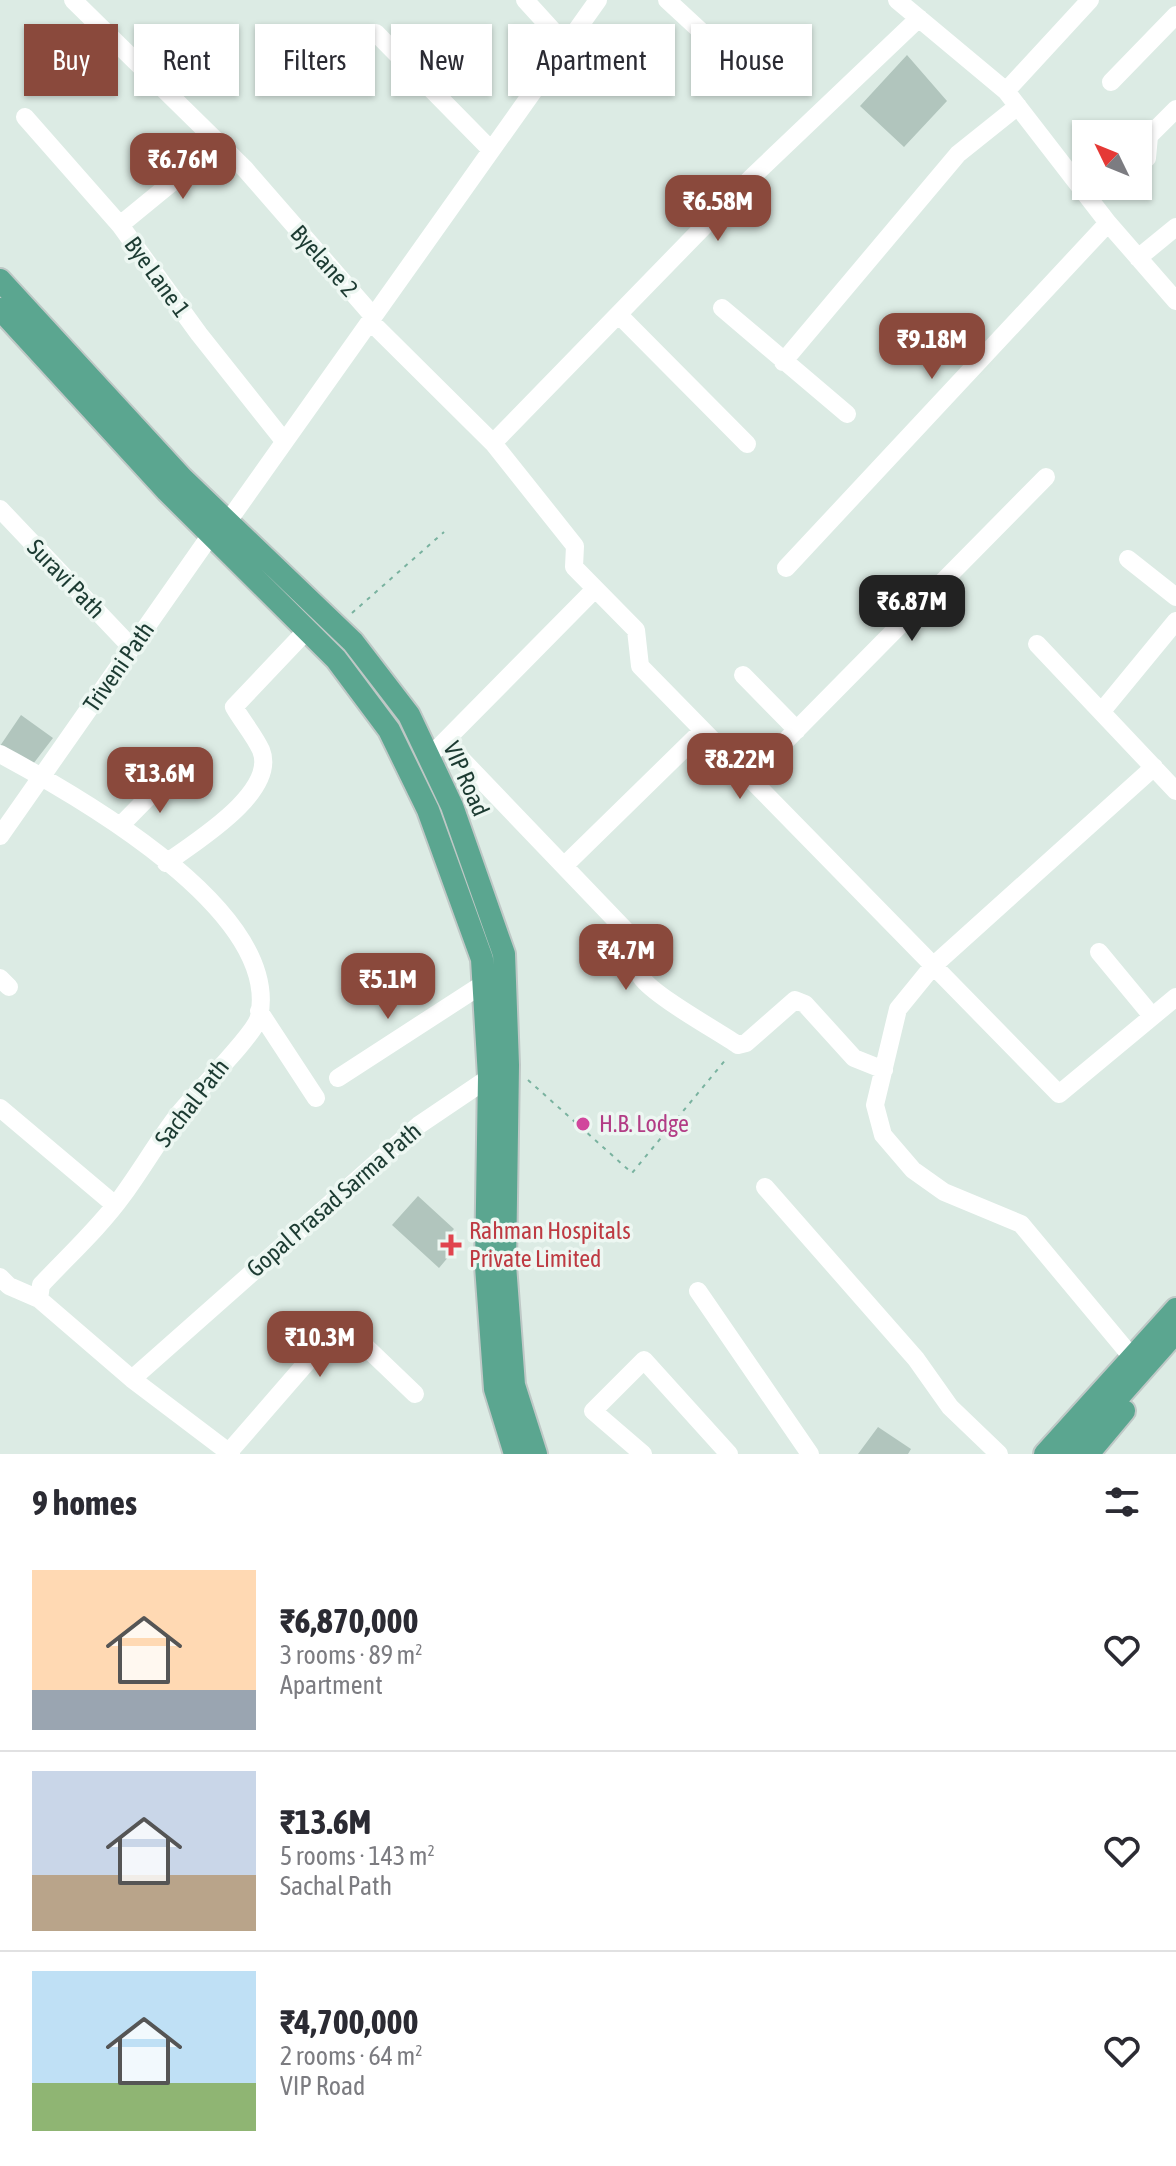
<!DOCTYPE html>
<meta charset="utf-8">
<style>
:root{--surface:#fff;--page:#f2f2f3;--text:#2b2b33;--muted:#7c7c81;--line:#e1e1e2;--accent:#8a493c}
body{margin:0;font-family:"Asap Condensed",sans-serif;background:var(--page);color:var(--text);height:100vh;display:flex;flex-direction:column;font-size:30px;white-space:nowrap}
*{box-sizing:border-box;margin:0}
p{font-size:26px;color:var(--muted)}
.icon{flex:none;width:44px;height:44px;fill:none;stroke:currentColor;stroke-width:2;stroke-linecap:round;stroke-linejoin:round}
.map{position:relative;height:1454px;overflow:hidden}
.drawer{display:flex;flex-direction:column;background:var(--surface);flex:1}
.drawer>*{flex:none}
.hud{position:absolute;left:24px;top:24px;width:1128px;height:72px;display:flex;gap:16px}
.needle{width:52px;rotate:313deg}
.buttons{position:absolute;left:1072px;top:120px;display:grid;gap:16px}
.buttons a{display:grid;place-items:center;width:80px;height:80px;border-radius:0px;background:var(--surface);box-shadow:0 2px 6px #0004;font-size:40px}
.price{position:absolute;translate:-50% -68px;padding:0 18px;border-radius:16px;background:var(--accent);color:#fff;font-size:26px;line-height:52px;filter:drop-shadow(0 2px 4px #0008)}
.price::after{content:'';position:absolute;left:50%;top:48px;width:24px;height:18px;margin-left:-12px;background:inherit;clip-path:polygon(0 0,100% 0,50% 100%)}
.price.on{background:#222;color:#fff}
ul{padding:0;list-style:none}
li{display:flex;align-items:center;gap:24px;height:200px;padding:0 32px}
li+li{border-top:2px solid var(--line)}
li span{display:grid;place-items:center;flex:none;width:224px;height:160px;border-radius:0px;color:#555}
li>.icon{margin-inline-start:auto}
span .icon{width:96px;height:96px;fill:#fffc;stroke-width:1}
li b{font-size:34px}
h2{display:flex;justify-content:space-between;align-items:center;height:96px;padding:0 32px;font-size:34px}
.chip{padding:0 28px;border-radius:0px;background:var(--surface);box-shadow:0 2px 6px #0004;font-size:28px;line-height:72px}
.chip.on{background:var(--accent);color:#fff}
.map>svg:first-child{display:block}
.building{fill:#b1c5bd}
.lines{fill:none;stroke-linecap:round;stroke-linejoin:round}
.major-casing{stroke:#bfc8c6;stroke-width:26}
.path{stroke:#79b29f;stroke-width:2;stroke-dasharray:4 6;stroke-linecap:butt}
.minor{stroke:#fff;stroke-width:18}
.major{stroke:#5ba690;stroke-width:22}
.hotel-dot{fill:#d1479c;stroke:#edf7f2;stroke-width:3}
.health-dot{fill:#e0444e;stroke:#edf7f2;stroke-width:3}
.labels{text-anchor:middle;stroke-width:7;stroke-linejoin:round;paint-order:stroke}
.street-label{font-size:24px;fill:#1c3b32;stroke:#edf7f2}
.hotel-label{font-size:24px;fill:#b23c85;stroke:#edf7f2;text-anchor:start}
.health-label{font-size:24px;fill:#be3a42;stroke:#edf7f2;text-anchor:start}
</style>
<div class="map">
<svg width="1176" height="1454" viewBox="0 0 1176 1454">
<rect width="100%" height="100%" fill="#dcebe4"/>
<!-- building -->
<path class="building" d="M907,55L947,101L904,147L860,106Z
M21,715L53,738L30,768L0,746Z
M418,1196L454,1229L447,1237L453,1242L446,1250L450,1255L439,1268L392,1225Z
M878,1427L911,1449L908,1454H858Z"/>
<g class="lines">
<defs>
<path id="major" d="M0,280L182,478L353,642L409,715L452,806L504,954L508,1065L505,1265L514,1385L536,1454
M0,309L167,491L336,659L389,730L428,810L482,959L489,1077L486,1266L495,1389L515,1454
M1045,1454L1176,1309
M1068,1454L1176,1332
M1088,1454L1124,1411"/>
</defs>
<!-- major casing -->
<use href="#major" class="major-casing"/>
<!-- path -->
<path class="path" d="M352,613L444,532
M528,1080L632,1173L727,1058"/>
<!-- minor -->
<path class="minor" d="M73,0L245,169L373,316
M525,0L566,45
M667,0L746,73
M897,0L1006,91L1108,223L1176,301
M376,33L491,150
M1111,82L1176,15
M1006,91L1090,0
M25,117L120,225L199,334L284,441
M1138,164L1147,158L1149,136L1176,109
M120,225L220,143
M1138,258L1176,227
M722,308L847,414
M619,315L747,444
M370,321L493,443L575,546L574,567L636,630L640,666L1059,1094L1176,997
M783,362L958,154L1018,106
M493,443L751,178L919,18
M0,509L132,648
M1128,559L1176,597
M786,568L1108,223
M1037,644L1176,791
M743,675L797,730
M1102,711L1176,621
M446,743L630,935C638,949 632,964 641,977C654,996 716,1030 738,1045L746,1043L795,1000L805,1004L854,1058L884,1070
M437,749L595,589
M0,754C78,796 282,911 259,1017C255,1035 193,1095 178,1115C158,1141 142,1169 123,1195C100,1227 68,1256 41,1285L39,1299L132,1379L231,1454
M748,779L1046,477
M120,826L170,775
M0,836L210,536L229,520L598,0
M166,863C195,842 278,792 261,750C254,735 242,721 234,707L307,630
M565,865L702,731
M1099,952L1152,1016
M0,978L9,987
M259,1011L316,1098
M338,1078L483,984
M0,1108L115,1205
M765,1187L916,1359L950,1407L999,1454
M0,1277L9,1286L39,1299
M698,1291L810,1454
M1131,1356L1021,1224L944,1192L913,1170L883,1135L875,1105L898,1009L933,966L1154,767
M132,1379L419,1125L499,1071
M229,1452L341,1323L415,1394
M643,1454L593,1411L644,1360L729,1454"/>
<!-- major -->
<use href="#major" class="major"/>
</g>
<!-- markers -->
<circle class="hotel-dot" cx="583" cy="1124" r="8"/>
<path class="health-dot" d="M447 1233h8v8h8v8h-8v8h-8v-8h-8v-8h8z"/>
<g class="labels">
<!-- street labels -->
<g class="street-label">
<text transform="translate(324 261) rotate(48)" y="8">Byelane 2</text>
<text transform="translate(157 277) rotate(54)" y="8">Bye Lane 1</text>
<text transform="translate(66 579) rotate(46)" y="8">Suravi Path</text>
<text transform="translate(119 667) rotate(-55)" y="8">Triveni Path</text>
<text transform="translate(466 779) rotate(66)" y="8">VIP Road</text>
<text transform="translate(192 1103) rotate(-52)" y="8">Sachal Path</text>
<text transform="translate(334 1200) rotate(-41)" y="8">Gopal Prasad Sarma Path</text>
</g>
<!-- hotel labels -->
<g class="hotel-label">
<text x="599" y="1132">H.B. Lodge</text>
</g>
<!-- health labels -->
<g class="health-label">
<text x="469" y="1239">Rahman Hospitals<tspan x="469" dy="28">Private Limited</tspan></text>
</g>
</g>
</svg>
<div class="buttons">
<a><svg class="needle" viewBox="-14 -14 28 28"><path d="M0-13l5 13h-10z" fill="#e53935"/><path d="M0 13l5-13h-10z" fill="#7c7c81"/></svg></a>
</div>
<b class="price" style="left:183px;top:201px">₹6.76M</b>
<b class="price" style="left:718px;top:243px">₹6.58M</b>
<b class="price" style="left:932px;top:381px">₹9.18M</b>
<b class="price on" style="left:912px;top:643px">₹6.87M</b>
<b class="price" style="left:740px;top:801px">₹8.22M</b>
<b class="price" style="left:160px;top:815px">₹13.6M</b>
<b class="price" style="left:626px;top:992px">₹4.7M</b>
<b class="price" style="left:388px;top:1021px">₹5.1M</b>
<b class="price" style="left:320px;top:1379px">₹10.3M</b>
<div class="hud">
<a class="chip on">Buy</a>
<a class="chip">Rent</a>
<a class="chip">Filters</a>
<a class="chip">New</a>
<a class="chip">Apartment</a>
<a class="chip">House</a>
</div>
</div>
<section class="drawer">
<h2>9 homes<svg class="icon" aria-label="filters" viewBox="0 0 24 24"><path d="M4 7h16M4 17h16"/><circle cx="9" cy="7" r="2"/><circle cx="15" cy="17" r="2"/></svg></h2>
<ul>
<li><span style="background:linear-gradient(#ffd9b3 75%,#9aa5b1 0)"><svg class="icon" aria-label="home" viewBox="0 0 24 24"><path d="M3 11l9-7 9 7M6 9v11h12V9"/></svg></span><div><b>₹6,870,000</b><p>3 rooms · 89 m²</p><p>Apartment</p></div><svg class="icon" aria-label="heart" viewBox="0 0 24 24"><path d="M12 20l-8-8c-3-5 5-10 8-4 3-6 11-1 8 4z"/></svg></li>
<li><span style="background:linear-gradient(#c9d6e8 65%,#b9a48a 0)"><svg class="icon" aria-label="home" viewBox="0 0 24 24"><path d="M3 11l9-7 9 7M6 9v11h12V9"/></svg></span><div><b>₹13.6M</b><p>5 rooms · 143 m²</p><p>Sachal Path</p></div><svg class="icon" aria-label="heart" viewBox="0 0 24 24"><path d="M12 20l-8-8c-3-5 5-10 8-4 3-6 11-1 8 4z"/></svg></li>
<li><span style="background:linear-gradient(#bfe0f5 70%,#8fb573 0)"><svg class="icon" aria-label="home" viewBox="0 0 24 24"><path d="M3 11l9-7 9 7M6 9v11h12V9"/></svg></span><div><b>₹4,700,000</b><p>2 rooms · 64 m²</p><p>VIP Road</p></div><svg class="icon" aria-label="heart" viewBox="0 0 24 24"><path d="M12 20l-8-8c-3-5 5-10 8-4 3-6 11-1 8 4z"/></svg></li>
</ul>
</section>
